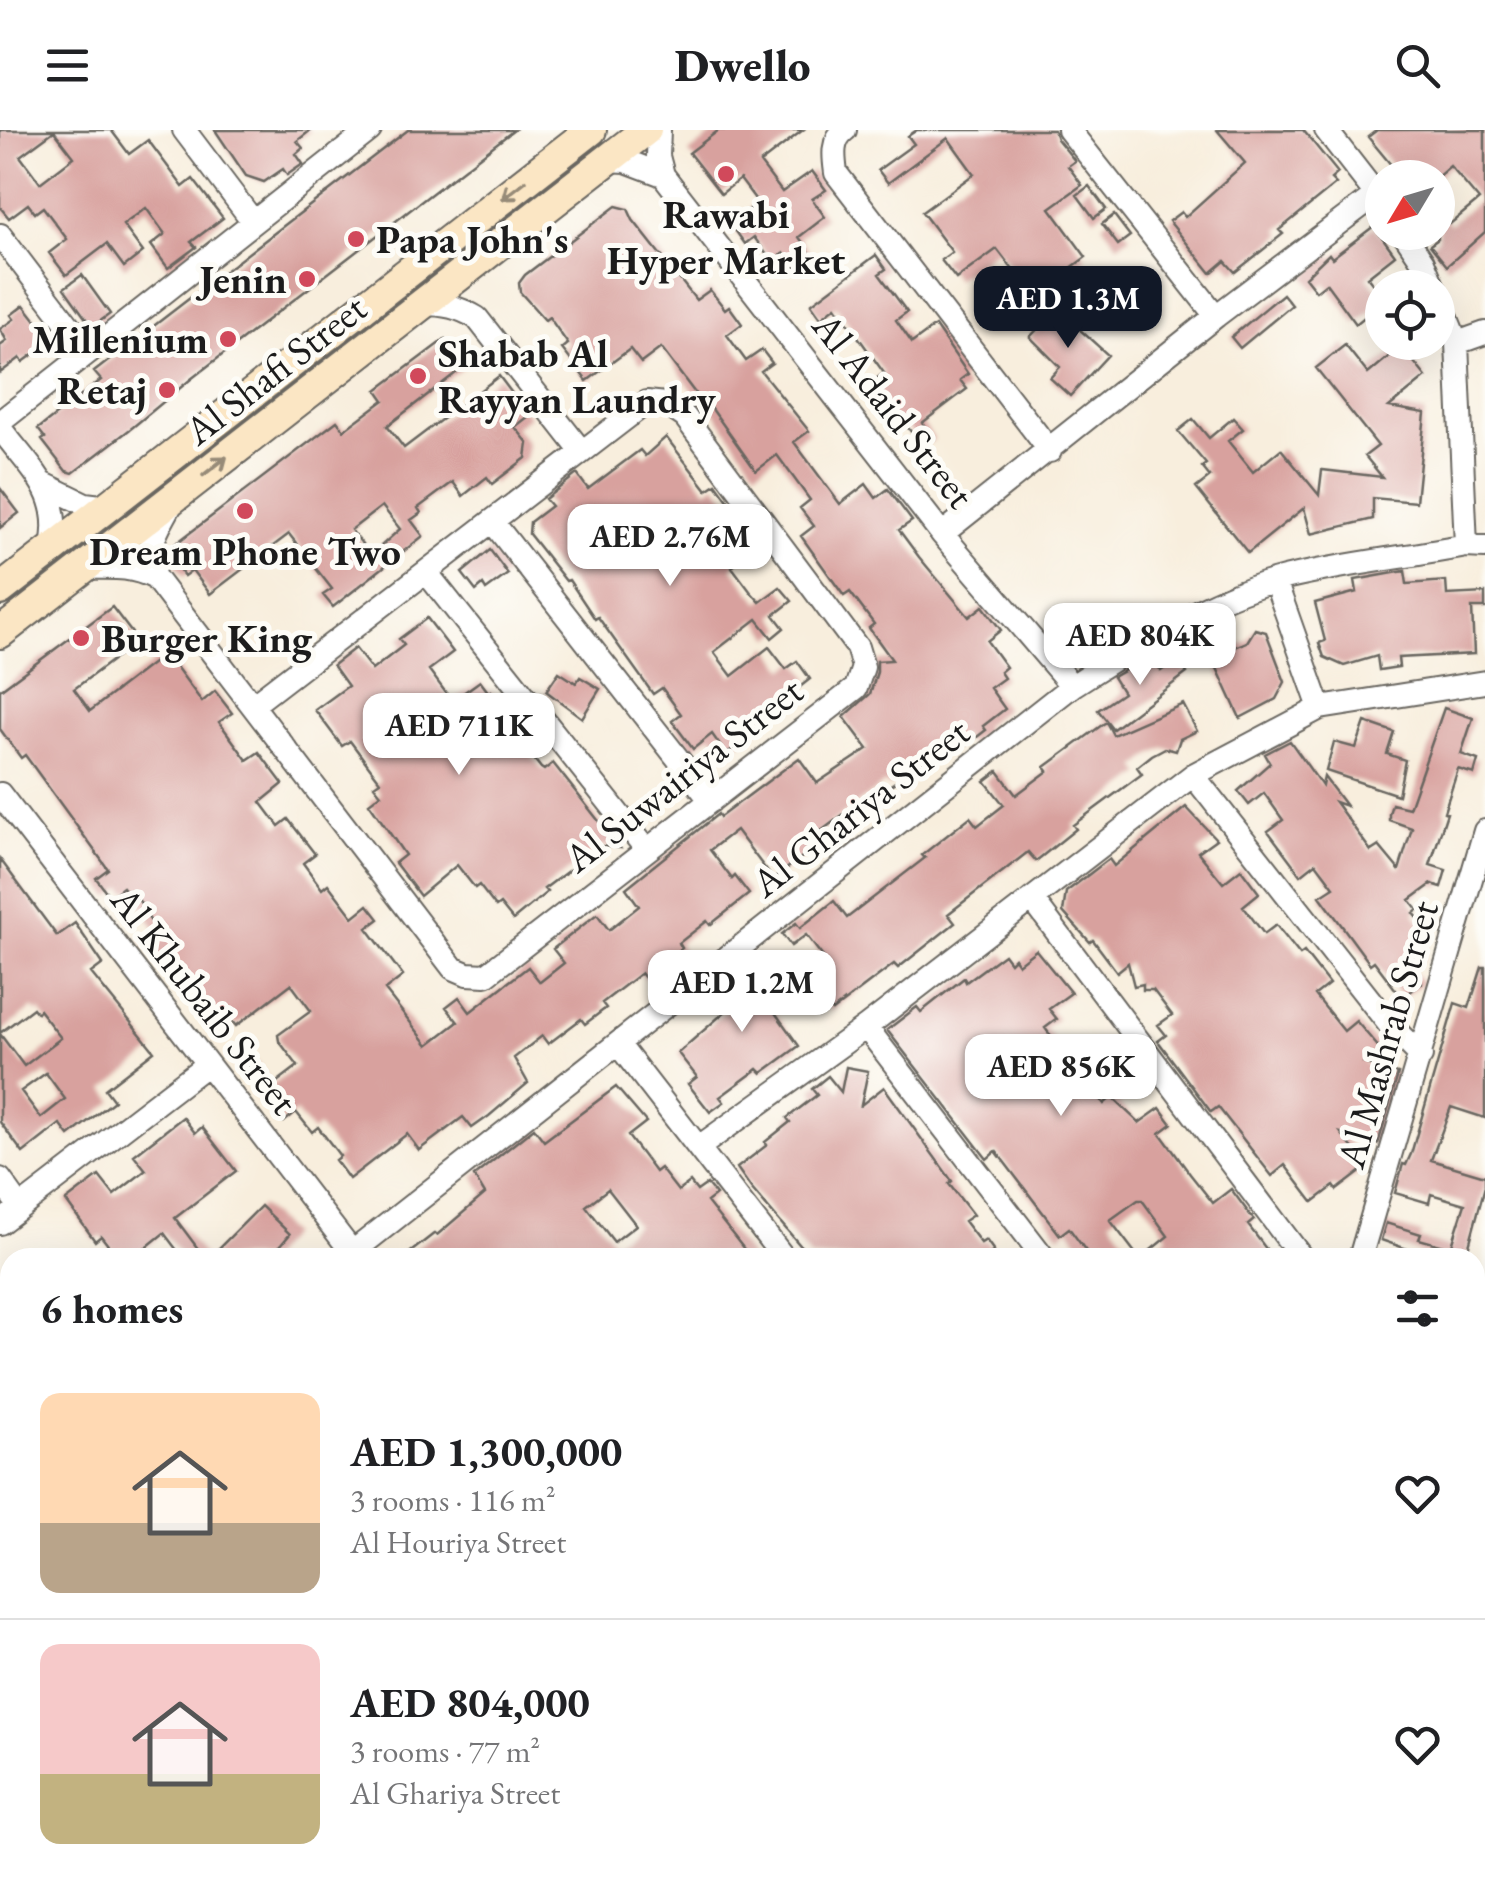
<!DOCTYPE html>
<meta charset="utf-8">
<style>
:root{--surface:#fff;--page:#f2f2f2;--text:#202124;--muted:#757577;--line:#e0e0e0;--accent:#111827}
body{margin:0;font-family:"EB Garamond",serif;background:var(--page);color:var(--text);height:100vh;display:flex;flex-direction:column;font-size:38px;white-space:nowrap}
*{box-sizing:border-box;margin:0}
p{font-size:32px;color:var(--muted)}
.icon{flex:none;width:55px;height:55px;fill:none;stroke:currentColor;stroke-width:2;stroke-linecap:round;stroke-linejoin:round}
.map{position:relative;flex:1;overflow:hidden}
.drawer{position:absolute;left:0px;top:1118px;width:1485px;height:642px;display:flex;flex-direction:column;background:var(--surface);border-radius:30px 30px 0 0;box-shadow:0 10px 40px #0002}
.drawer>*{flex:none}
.needle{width:65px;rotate:232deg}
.buttons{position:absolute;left:1365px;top:30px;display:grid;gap:20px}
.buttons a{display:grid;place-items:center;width:90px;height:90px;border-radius:50%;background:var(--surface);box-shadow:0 10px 40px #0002;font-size:50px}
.price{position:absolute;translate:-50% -85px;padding:0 22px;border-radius:20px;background:#fff;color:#222;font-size:32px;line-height:65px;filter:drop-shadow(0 2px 5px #0008)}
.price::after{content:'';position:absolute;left:50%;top:60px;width:30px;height:22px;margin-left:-15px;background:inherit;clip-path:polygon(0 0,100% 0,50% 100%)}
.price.current{background:var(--accent);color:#fff}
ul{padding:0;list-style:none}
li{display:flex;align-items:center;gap:30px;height:250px;padding:0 40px}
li+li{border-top:2px solid var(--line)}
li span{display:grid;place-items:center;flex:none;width:280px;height:200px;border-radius:20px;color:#555}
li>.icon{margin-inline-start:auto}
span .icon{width:120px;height:120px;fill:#fffc;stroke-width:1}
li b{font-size:42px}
h2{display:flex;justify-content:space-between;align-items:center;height:120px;padding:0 40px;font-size:42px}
header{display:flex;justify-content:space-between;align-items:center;height:130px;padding:0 40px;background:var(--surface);font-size:45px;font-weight:800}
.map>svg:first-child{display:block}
.building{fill:#d8a19e;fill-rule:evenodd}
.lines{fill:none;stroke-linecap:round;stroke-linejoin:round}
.street-casing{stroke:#696660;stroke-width:26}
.secondary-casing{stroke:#696660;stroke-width:34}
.street{stroke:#fff;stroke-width:22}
.secondary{stroke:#fbe6c4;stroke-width:30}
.oneway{stroke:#978b78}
.poi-dot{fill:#d1495b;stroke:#fdfcf7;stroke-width:4}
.labels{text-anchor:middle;stroke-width:10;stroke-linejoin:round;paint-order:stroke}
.poi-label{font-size:40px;font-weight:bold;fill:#1c1c1c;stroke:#fdfcf7;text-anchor:start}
.street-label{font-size:40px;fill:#1c1c1c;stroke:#fdfcf7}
</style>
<header><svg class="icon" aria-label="menu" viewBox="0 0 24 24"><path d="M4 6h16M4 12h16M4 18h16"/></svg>Dwello<svg class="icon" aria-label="search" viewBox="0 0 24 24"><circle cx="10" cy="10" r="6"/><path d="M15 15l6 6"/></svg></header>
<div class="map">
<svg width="1485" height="1758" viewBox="0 0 1485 1758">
<rect width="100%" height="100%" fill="#fdfcf7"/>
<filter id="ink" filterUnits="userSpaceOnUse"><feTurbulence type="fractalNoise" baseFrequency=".01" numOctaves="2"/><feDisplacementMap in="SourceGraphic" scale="20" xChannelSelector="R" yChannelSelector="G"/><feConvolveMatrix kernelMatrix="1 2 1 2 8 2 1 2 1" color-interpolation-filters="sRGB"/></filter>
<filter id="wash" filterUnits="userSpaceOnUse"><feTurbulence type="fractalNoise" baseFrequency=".0048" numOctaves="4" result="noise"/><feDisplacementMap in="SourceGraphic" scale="40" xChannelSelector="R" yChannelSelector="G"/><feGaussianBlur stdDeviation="2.25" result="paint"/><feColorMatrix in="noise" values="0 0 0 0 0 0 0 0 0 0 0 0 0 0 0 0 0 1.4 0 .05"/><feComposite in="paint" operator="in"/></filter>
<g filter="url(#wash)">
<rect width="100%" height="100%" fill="#f8eedd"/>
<g id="blocks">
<!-- building -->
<path class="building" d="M0,0H111L129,24L148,10L183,57L193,49L223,88L191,112L196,117L168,138L151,115L165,104L146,78L123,95L143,122L124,137L107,114L66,145L49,123L67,109L43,77L35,83L28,74L9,88L0,77ZM54,1L74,27L40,53L20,26Z
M215,0H311L297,11L303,18L296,24L303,34L287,45L283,39L264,52L246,46Z
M408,0H514L191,249L133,297L73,343L66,341L42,310L45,308L38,299L101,250L94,242Z
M719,0H803L760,33L782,62L812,41L826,60L812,69L825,87L799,107L812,126L795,138L784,123L772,132L754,107L745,114L730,93L758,73L740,49L721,64L689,23Z
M917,0H1054L1057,9L1075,31L1068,36L1082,55L1050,78L1086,127L1033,166L997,119L956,149L941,130L952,122L922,82L974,44L948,8L888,53L878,40L914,14L908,6Z
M1217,0H1303L1338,43L1331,49L1336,54L1279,100L1283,104L1235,142L1225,131L1211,143L1169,91L1181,82L1185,87L1245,33Z
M1377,0H1485V102L1447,136L1430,115L1438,109V79L1450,94L1479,70L1450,36L1436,48H1402L1368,7Z
M1089,56L1106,79L1094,88L1077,65Z
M616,76L628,79L633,90L696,170L710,160L725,179L729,176L742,194L727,205L746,231L762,220L772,233L761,241L809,301L794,312L840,374L866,354L876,368L888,359L912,391L899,400L919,427L969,487L983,476L1001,500L987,511L1006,537L1000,542L1004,548L990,558L1005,579L983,596L986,600L968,614L961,604L888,657L885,653L804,714L810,721L773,749L736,700L710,720L732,749L735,746L749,764L710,795L707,791L679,813L682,818L646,849L641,843L602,873L606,878L585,894L581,889L548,914L542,906L514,928L528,953L489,986L472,998L463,987L419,1020L407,1004L349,1049L335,1030L340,1026L318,997L312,1002L296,982L284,992L244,940L255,931L273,955L298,936L279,911L278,905L311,881L291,854L236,896L229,888L222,893L186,846L176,854L142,811L157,800L147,786L149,784L131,760L127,762L123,757L110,767L96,748L108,739L25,625L21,628L0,599V560L112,477L138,511L74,559L90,581L166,523L202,572L215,561L232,583L219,592L247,630L259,622L283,654L261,672L279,696L288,689L315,724L303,733L322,759L328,754L353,787L368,775L379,789L367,798L403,846L385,860L428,915L458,892L446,877L459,867L470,882L528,837L540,852L564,833L553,819L597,784L609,800L639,776L626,758L718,684L720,687L799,628L817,653L868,619L844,587L870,564L877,542V531L892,530L869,498L874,494L850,462L844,466L801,406L814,396L800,378L810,370L777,325L756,341L707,272L704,275L661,218L641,233L630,219L587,251L562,219L568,214L549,187L545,190L520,162L519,153L525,145Z
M1114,85L1130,106L1118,115L1102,94Z
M1374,96L1395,125L1367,147L1382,166V190L1374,179L1356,194L1326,153L1316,161L1305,147L1329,124L1332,128Z
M876,125L886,139L879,144L907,182L896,190L912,213L935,196L968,244L960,250L967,259L922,293L934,309L923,318L903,291L891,300L875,277L885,269L872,252L884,243L836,176L821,188L811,174Z
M82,145L110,184L92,197L64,158Z
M1283,164L1292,175L1240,218L1231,207Z
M24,175L52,211L23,232L20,228L0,243V216L7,211L0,199L14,189L11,185Z
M1057,179L1108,225L1070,266L1050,248L1060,237L1030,207Z
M445,209L465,236L387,296L404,318L499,246L529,286L515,297L528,313L526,328L492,354L487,347L463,366L453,352L418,378L421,383L411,390L423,406L333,477L323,465L332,459L289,404L210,464L192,440L184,446L166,421L337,291L344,300L384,270L377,260ZM382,376L400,399L371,425L351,400Z
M1406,212H1426L1432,223L1414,232L1426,247L1389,277L1425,283L1416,372L1373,368V389L1311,404L1304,378L1248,423L1196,358L1210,347L1202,337L1206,334L1178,301L1193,289L1209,308L1233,288L1243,299L1228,311L1253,342L1281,319L1319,365L1322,340L1382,347L1365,326L1378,316L1316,238L1345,215L1368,244Z
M666,307L707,360L716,354L748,398L734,408L739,415L729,422L737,433L732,437L750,461L760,472L780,457L792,471L774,485L784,498L772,508L757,489L714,522L732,546L769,517L786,539L797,531L810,549L772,579L777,585L726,624L712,604L693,619L672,591L681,584L662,558L653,564L598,487L595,489L569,450L566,451L529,404L530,392L551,376L545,369L577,344L588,359L640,320L645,326Z
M0,358L19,383L0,398Z
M490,420L508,444L486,460L483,455L476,461L462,443Z
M1405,441L1407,454L1446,451L1447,465L1485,463V478H1472L1474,524L1398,528L1399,537L1379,540L1377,526L1344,536L1324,527L1319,513L1325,511L1315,473L1357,462L1355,450Z
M427,488L453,522L429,540L452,571L480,551L489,563L491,561L525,606L519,610L541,638L544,640L553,633L620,718L601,716L544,759L547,762L513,790L500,774L496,777L479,755L475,758L457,735L420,766L395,733L405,725L369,673L381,664L374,655L380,651L350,611L342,616L315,580L348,556L333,535L355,518L372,540L404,515L399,509Z
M1219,494L1228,520L1247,512L1255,499L1266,502L1285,552L1276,569L1240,588L1212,527L1215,526L1204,500Z
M1151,525L1161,541L1177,529L1187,543L1113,599L1098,580L1123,563L1113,547Z
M559,542L576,553L580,547L600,559L582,588L546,561Z
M1183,574L1197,601L1180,609L1176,621L1165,618L1152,625L1137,637L1142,644L1073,695L1076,699L1036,731L1028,722L948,784L955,793L898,838L894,834L832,881L802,843L823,827L806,805L791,816L782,804L796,793L800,798L834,771L847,788L925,728L922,725L970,687L977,696L1004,675L985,651L998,641L1016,665L1048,641L1045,637L1106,592L1113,605Z
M1444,578L1473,588L1461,624L1478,630L1474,644L1458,639L1444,682L1447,683L1430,735L1446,740L1441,757L1432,754L1410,770L1418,780L1414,783L1427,800L1416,813L1426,827L1411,839L1422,853L1402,868L1374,831L1370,834L1320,766L1334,757L1316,733L1301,745L1268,701L1283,690L1264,663L1249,675L1238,661L1270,633L1265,624L1290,611L1322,656L1324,647L1346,676L1335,672L1371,721L1379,716L1399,740L1412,698L1389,690V684L1392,674L1409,678Z
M1365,592L1394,602L1387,624L1405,630L1398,665L1326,641L1334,612L1356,618Z
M1186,677L1216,709L1198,722L1223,753L1241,739L1259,763L1243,776L1264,804L1276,795L1300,825L1304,822L1329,854L1315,865L1344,901L1356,891L1381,920L1364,933L1398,944L1378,1014L1341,1003L1367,1037L1337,1060L1334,1056L1313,1072L1285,1035L1272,1046L1218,977L1211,982L1158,911L1166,905L1158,895L1172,885L1153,860H1143V854L1134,856L1128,833L1117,842L1093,810L1090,812L1063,782L1066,762L1109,729L1114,736Z
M0,729L57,806L75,793L103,834L91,843L154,921L105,959L114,971L69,1006L60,994L23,1023L0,992V904L24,936L61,908L39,880L37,883L33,878L0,903ZM46,943L65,969L41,988L21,961Z
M1036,820L1071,863L1049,879L1057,889L1045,898L1069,930L1082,920L1097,940L1085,949L1104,974L1112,967L1139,993L1160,978L1172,994L1160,1003L1190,1044L1213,1073L1231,1059L1254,1090L1248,1095L1273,1128H1141L1168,1106L1142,1070H1138L1110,1090L1139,1128H1091L1069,1098L1060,1105L996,1021L987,1029L887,900L917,877L921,882L964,848L966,852L1004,824L1010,832L1014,828L1018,834Z
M783,827L802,853L771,877L799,916L762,943L758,939L720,967L724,972L710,982L688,954L697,947L678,923L736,872L725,858L750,839L756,846Z
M1482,837H1485V988L1451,977L1431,1030L1485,1046V1056L1467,1123L1469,1128H1433L1381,1110L1386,1093L1421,1104L1419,1109L1451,1118L1465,1074L1431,1064L1429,1073L1395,1063L1403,1034L1406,1035L1411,1024L1455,873L1469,878Z
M846,937L868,941L861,975L884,957L952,1051L949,1054L973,1085L964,1091L981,1113L986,1110L994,1121L990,1124L992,1128H811L751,1058L737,1038L767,1015L765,1012L790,992L787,988L817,965L812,959L828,946L841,962Z
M616,957L646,992L628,1006L655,1042L660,1038L678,1061L690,1052L697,1061L707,1054L716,1065L707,1072L751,1128H403L435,1103L437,1105L485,1064L474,1046L534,998L544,1011ZM608,1059L636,1095L614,1112L586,1076Z
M183,987L195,1003L202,997L236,1041L175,1088L205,1128H183L164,1103L133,1128H118L101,1106L95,1111L66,1071L99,1046L114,1065L146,1040L134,1025Z
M261,1076L290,1104L270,1128H209Z"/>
</g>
</g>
<g filter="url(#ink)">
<use href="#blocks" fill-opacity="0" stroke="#696660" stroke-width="2.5"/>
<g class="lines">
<defs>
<path id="street" d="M184,0L252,90
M659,0L658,26L663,45L942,404L1072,556
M845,0C831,10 834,28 836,43L1050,321
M1069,0L1216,186
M1326,0L1382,72
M607,30L626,31L663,45
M1403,102L1423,132L1434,158
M0,105L89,222
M1438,166L1457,213L1466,416
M423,174C444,174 459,177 477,188L582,322
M1457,213L1485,203
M0,292L370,0
M0,298C32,341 65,365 51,422
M44,354L85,374L109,377
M492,391L711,671
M942,404L1216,186L1377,64
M83,438C111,438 129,435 155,448C144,415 157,402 172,373
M426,442L647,720
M155,448L453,838L467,844L486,845L856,558L863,537L857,517L685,287L666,274L647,272L254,574
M1275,451L1320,578
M1193,645L1388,893L1421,926
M0,664L352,1122
M1032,769L1302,1128
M866,897L1044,1128
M618,914L784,1128
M699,1017L866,897L1193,645L1320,578L1485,552
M0,1049L20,1077
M0,1093L206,935
M345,1128L1072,556C1133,517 1206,469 1277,450C1338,434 1404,428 1466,416L1485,417
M1360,1128L1485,701
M0,1398L10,1390
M0,1434L10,1446
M1475,1435L1485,1454
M0,1664L10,1677
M68,1750L75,1758
M250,1750L256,1758
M552,1750L558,1758
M724,1750L730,1758
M974,1758L1041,1750"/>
<path id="secondary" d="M0,460L591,0
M0,503L646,0
M1475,1233L1485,1199
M1475,1314L1485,1280
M1318,1758L1320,1750
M1346,1758L1348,1750"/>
</defs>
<!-- street casing -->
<use href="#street" class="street-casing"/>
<!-- secondary casing -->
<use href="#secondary" class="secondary-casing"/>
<!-- street -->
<use href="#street" class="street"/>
<!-- secondary -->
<use href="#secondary" class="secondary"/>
</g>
<!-- one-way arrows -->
<defs><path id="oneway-shaft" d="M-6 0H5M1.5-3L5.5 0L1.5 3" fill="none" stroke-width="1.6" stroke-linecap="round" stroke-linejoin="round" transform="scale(2.5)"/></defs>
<g class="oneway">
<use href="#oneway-shaft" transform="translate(514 60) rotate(142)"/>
<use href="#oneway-shaft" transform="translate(215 336) rotate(-38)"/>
</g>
</g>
<!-- markers -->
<g class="poi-dot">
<circle cx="726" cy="44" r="10"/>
<circle cx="356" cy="109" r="10"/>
<circle cx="307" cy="149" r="10"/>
<circle cx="228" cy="209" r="10"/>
<circle cx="418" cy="246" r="10"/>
<circle cx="167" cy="260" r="10"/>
<circle cx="245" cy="381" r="10"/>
<circle cx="81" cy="508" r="10"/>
</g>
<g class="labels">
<!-- poi labels -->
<g class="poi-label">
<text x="726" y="98" text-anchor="middle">Rawabi<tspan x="726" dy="46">Hyper Market</tspan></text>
<text x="376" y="123">Papa John's</text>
<text x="287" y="163" text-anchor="end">Jenin</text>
<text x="208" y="223" text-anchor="end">Millenium</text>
<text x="438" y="237">Shabab Al<tspan x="438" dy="46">Rayyan Laundry</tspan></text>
<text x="147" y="274" text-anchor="end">Retaj</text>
<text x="245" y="435" text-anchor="middle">Dream Phone Two</text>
<text x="101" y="522">Burger King</text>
</g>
<!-- street labels -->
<g class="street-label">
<text transform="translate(275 239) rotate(-38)" y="14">Al Shafi Street</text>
<text transform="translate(894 280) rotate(52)" y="14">Al Adaid Street</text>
<text transform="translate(683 644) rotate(-38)" y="14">Al Suwairiya Street</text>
<text transform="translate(860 677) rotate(-38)" y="14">Al Ghariya Street</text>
<text transform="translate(205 870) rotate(52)" y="14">Al Khubaib Street</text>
<text transform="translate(1387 904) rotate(-74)" y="14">Al Mashrab Street</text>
</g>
</g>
</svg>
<div class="buttons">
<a><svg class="needle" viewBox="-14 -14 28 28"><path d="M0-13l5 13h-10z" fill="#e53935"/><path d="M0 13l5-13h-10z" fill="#757577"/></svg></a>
<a><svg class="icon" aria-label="locate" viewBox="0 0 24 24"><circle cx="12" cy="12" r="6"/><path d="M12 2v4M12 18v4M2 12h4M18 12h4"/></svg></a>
</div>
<b class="price current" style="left:1068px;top:221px">AED 1.3M</b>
<b class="price" style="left:670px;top:459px">AED 2.76M</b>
<b class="price" style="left:1140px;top:558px">AED 804K</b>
<b class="price" style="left:459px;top:648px">AED 711K</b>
<b class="price" style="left:742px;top:905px">AED 1.2M</b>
<b class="price" style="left:1061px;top:989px">AED 856K</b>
<section class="drawer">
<h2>6 homes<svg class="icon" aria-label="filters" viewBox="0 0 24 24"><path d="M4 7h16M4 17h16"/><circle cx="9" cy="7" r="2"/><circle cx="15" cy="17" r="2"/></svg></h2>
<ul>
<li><span style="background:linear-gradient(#ffd9b3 65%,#b9a48a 0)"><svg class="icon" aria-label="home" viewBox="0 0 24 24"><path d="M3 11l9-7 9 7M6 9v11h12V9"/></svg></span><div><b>AED 1,300,000</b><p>3 rooms · 116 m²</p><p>Al Houriya Street</p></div><svg class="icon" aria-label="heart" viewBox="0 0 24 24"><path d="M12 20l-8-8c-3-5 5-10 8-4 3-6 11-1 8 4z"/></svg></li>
<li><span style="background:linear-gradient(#f6c9c9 65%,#c2b280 0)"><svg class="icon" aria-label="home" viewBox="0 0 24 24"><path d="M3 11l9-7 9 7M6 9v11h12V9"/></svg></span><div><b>AED 804,000</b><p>3 rooms · 77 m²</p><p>Al Ghariya Street</p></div><svg class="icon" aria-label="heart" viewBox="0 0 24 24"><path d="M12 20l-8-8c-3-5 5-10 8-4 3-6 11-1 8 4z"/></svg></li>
</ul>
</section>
</div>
